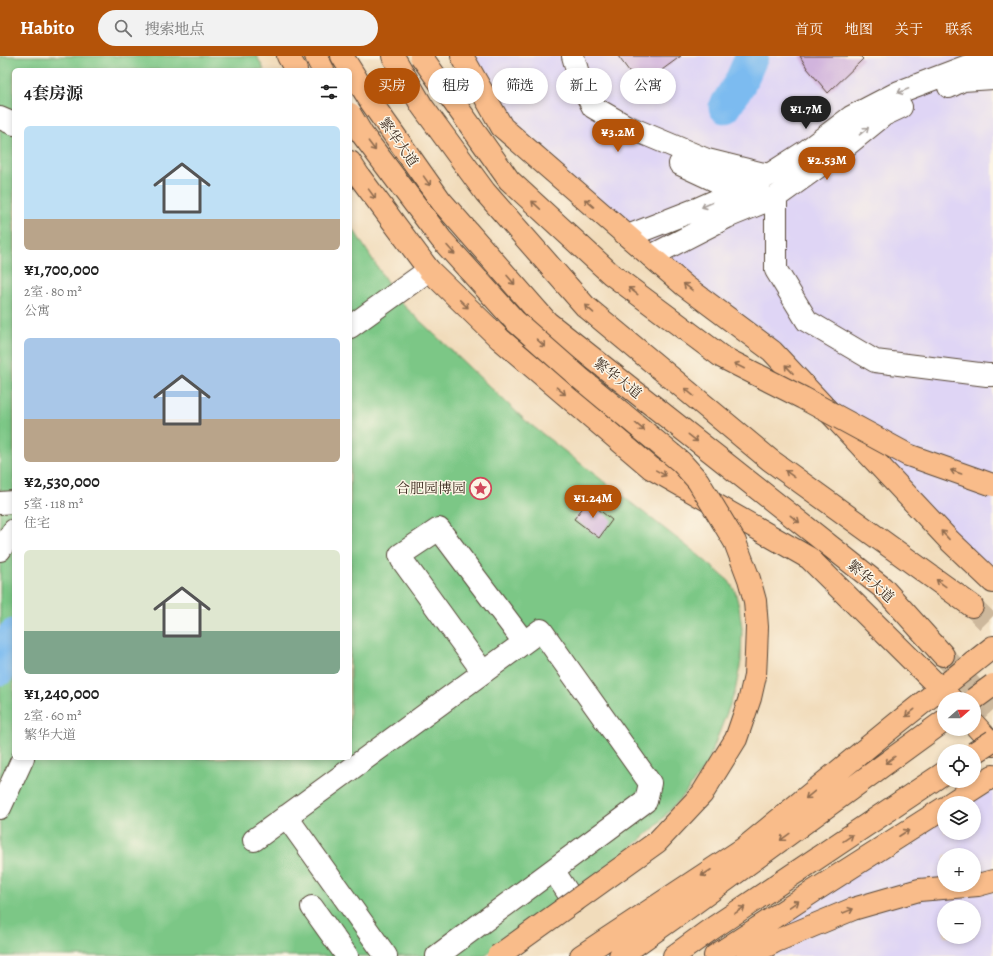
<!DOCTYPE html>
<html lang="zh">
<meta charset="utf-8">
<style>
:root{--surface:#fff;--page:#f2f2f2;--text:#222;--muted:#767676;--accent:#b45309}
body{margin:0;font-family:Alegreya,"Noto Serif SC",serif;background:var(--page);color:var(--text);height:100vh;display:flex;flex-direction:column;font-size:15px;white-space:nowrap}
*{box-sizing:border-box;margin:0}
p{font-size:13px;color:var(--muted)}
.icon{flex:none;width:22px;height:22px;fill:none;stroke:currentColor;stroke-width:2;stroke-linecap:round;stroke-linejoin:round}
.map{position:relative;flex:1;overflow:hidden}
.sheet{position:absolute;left:12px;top:12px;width:340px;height:692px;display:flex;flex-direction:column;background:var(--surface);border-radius:6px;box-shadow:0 2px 6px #0003}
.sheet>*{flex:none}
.top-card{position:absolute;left:364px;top:12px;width:380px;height:36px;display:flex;gap:8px}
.needle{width:26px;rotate:70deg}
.buttons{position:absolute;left:937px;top:636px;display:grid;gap:8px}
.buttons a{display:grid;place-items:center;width:44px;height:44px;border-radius:50%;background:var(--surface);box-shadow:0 2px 6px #0003;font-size:20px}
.price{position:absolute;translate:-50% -34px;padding:0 9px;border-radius:14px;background:var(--accent);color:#fff;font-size:13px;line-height:26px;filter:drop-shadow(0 1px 2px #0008)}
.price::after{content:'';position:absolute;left:50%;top:24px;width:12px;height:9px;margin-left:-6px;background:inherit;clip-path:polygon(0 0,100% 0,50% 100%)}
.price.selected{background:#222;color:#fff}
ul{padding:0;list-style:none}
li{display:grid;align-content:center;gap:8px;height:212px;padding:0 12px}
li span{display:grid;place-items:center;height:124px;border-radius:6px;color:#555}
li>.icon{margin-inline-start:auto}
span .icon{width:72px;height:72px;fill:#fffc;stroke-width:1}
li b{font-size:17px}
h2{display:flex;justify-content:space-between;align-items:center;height:48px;padding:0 12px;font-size:17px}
.pill{padding:0 14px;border-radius:18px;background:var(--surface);box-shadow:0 2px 6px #0003;font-size:14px;line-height:36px}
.pill.selected{background:var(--accent);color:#fff}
header{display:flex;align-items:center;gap:24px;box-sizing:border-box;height:56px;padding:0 20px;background:var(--accent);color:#fff}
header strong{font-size:19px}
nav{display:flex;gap:22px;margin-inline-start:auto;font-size:14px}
.search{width:280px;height:36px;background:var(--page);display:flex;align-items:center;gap:10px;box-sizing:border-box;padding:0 14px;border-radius:22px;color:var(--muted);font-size:15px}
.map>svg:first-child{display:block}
.built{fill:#dfd5f5;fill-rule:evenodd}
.green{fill:#7bc786;stroke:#5b7852}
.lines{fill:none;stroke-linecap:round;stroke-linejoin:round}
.river{stroke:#7cbbf0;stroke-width:33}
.building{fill:#d1b4dd}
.major-tunnel{stroke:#cdb89c;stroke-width:22;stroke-dasharray:22 11;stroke-linecap:butt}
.minor-casing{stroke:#564536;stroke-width:24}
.major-casing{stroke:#564536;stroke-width:24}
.highway-casing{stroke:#564536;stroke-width:24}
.minor{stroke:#fff;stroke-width:22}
.major{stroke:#f9bc8a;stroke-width:22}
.highway{stroke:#f9bc8a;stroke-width:22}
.highway-bridge-casing{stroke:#564536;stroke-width:24;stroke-linecap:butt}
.highway-bridge{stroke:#f9bc8a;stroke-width:22}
.oneway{stroke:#a79f9a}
.oneway2{stroke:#906c4f}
.labels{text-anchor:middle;stroke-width:3;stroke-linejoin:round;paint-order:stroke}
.street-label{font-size:14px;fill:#3b2a1e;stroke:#fcf5e5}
.poi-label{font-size:14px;fill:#3b2a1e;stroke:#fcf5e5;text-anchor:end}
</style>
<header>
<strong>Habito</strong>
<div class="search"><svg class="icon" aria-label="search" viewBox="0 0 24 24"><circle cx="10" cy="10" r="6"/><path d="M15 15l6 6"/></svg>搜索地点</div>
<nav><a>首页</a><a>地图</a><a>关于</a><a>联系</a></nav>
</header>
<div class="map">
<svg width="993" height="900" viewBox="0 0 993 900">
<rect width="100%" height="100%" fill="#fcf5e5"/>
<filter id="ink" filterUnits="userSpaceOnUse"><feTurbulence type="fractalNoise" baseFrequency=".025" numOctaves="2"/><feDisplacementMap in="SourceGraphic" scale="8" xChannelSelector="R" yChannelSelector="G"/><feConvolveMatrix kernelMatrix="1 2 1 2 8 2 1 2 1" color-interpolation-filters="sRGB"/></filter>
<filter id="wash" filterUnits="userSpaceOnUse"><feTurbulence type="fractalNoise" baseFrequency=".012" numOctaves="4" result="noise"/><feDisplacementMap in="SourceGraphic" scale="16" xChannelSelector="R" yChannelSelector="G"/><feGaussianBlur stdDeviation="0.9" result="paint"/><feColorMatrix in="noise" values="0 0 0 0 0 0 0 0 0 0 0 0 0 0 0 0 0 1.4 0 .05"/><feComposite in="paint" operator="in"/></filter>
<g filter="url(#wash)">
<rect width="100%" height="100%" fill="#f1dcbb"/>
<!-- built -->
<path class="built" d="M462,0H993V526L772,295L502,71Z
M993,720V900H715L944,752V777H974V747H951ZM944,799H974V829H944ZM944,851H974V881H944Z"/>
<!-- green -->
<path class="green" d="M0,0H257L264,14H14V702H350V168L399,245L526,365L697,498L729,525L735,535L739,551L742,572L741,605L735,636L707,708L684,739L654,772L617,804L485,900H0Z"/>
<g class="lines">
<!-- river -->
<path class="river" d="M725,51L740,27L752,0
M0,613L14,579"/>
</g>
<g id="blocks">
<!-- building -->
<path class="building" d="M618,0H681L640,30Z
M800,0H860L863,3L828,37L807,12Z
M588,445L612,464L599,482L574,463Z"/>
</g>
</g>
<g filter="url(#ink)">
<use href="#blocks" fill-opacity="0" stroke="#564536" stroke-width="1"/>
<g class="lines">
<!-- major-tunnel -->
<path class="major-tunnel" d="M972,550L993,571
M943,599L993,654"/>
<defs>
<path id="minor" d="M573,0L581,28L593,51L626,70L707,104L768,119
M949,31L963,24L993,22
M0,62L14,68
M680,108L738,135
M776,141V214L807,265L875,305L987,319H993
M628,180L697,153L758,126L806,95L851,61L899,36L970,9L993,6
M651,200L727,161L776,141L836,98L884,59L901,51
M350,271L429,214
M0,447L14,446
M0,494L14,474
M483,616L402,504L400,499L439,473L524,586
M0,752L23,702
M286,760L386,900
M254,784L541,574L650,727L646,745L437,900
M553,814L574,846
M312,851L347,900"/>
<path id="major" d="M288,0L296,14
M342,0L371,46L441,145L547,266L883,532L943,599
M393,0L422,50L485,136L585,250L770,404L972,550
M462,0L502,71L685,230L772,295L950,485L993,526
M350,106L359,120L429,214L500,283L651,412L809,502L951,643
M974,668L993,689"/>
<path id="highway" d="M316,0L323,14
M951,747L993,720
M581,900L743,793L896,668L993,591
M620,900L689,851L944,665
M674,900L707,876L944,717
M715,900L814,835L944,752
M748,900L776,885L853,853L919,834L978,829L993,825"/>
</defs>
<!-- minor casing -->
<use href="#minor" class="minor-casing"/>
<!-- major casing -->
<use href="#major" class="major-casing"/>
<!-- highway casing -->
<use href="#highway" class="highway-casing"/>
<!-- minor -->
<use href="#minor" class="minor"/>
<!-- major -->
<use href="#major" class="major"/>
<!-- highway -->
<use href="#highway" class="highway"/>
<defs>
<path id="highway-bridge" d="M421,0L509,124L611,218L722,301L803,342L908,399L993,429
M350,58L362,78L441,183L515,265L581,323L681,406L698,425L735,486L749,523L755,545L757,571L756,598L755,620L750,642L736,683L702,738L657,786L498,900
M974,643L993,629
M974,697L993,685"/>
</defs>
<!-- highway-bridge casing -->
<use href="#highway-bridge" class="highway-bridge-casing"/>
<!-- highway-bridge -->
<use href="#highway-bridge" class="highway-bridge"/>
</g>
<!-- one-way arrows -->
<defs><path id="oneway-shaft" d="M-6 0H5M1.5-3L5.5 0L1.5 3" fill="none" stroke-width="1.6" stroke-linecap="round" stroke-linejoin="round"/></defs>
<g class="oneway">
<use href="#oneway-shaft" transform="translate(903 35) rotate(158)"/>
<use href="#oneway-shaft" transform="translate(864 75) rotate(-40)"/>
<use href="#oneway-shaft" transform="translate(707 149) rotate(156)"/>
</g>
<g class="oneway2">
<use href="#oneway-shaft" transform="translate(372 90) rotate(53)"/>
<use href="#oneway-shaft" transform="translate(427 125) rotate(55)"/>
<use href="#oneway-shaft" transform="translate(372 138) rotate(54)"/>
<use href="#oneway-shaft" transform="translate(589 147) rotate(-139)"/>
<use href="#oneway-shaft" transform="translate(536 149) rotate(-137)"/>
<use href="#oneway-shaft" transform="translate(451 194) rotate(48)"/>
<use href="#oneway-shaft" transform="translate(511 224) rotate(49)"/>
<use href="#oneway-shaft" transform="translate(688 231) rotate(-142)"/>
<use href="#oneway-shaft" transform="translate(633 235) rotate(-143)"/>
<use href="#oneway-shaft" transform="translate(464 248) rotate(44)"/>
<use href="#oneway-shaft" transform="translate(589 253) rotate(-139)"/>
<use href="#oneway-shaft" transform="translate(541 287) rotate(41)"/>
<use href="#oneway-shaft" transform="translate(739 310) rotate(-153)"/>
<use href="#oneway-shaft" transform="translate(789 313) rotate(-133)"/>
<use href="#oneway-shaft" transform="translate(561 335) rotate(40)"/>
<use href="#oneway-shaft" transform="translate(689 336) rotate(-140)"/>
<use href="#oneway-shaft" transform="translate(640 371) rotate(40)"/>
<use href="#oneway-shaft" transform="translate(693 382) rotate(38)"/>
<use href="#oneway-shaft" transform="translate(956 416) rotate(-161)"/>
<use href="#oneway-shaft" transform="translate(661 417) rotate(29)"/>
<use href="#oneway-shaft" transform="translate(790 418) rotate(-144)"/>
<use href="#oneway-shaft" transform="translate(795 463) rotate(38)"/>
<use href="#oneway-shaft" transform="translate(945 479) rotate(-133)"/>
<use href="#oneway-shaft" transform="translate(941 527) rotate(-144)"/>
<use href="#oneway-shaft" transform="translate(910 657) rotate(142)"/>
<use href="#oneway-shaft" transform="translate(890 704) rotate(144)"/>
<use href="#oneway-shaft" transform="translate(810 739) rotate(141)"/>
<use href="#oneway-shaft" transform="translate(904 777) rotate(-33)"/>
<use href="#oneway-shaft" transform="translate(785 781) rotate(144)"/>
<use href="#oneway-shaft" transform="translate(848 782) rotate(-34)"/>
<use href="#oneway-shaft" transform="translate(706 817) rotate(147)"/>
<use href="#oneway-shaft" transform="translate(794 848) rotate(-34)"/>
<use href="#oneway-shaft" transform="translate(740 854) rotate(-34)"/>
<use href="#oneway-shaft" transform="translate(848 855) rotate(-22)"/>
</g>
</g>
<!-- icons -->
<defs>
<symbol id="sight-ring" viewBox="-11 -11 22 22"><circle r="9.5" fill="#fcf5e5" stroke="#d1495b" stroke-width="1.5"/><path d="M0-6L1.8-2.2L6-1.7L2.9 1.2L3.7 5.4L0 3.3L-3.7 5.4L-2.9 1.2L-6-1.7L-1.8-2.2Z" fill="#d1495b"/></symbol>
</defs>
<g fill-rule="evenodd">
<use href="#sight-ring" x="468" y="420" width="25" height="25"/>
</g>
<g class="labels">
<!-- street labels -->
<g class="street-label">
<text transform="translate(399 86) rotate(55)" y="5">繁华大道</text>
<text transform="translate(618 322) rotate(38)" y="5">繁华大道</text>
<text transform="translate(871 525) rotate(41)" y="5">繁华大道</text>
</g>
<!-- poi labels -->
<g class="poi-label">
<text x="466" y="437">合肥园博园</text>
</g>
</g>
</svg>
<div class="buttons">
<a><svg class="needle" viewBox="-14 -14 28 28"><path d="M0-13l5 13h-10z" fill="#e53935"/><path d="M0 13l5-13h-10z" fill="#767676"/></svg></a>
<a><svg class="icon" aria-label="locate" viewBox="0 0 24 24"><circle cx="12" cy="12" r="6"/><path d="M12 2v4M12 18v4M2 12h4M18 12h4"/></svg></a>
<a><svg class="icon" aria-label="layers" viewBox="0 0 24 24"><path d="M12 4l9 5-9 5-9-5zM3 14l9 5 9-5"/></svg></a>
<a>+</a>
<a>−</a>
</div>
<b class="price selected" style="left:806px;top:74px">¥1.7M</b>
<b class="price" style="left:618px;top:97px">¥3.2M</b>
<b class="price" style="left:827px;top:125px">¥2.53M</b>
<b class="price" style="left:593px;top:463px">¥1.24M</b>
<div class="top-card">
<a class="pill selected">买房</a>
<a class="pill">租房</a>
<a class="pill">筛选</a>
<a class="pill">新上</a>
<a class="pill">公寓</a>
</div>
<section class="sheet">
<h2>4套房源<svg class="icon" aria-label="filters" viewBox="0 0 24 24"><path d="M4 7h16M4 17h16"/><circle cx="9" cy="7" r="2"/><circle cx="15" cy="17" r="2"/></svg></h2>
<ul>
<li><span style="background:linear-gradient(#bfe0f5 75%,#b9a48a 0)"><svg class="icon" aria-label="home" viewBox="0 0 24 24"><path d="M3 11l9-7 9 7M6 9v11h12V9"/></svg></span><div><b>¥1,700,000</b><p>2室 · 80 m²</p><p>公寓</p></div></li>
<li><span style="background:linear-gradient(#a9c7e8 65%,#b9a48a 0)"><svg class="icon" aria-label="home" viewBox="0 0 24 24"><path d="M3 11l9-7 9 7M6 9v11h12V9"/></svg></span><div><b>¥2,530,000</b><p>5室 · 118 m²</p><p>住宅</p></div></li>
<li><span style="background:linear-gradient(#dfe7d0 65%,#7fa58c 0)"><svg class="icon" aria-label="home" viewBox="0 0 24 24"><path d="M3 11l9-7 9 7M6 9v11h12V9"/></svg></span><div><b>¥1,240,000</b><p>2室 · 60 m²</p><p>繁华大道</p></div></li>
</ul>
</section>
</div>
